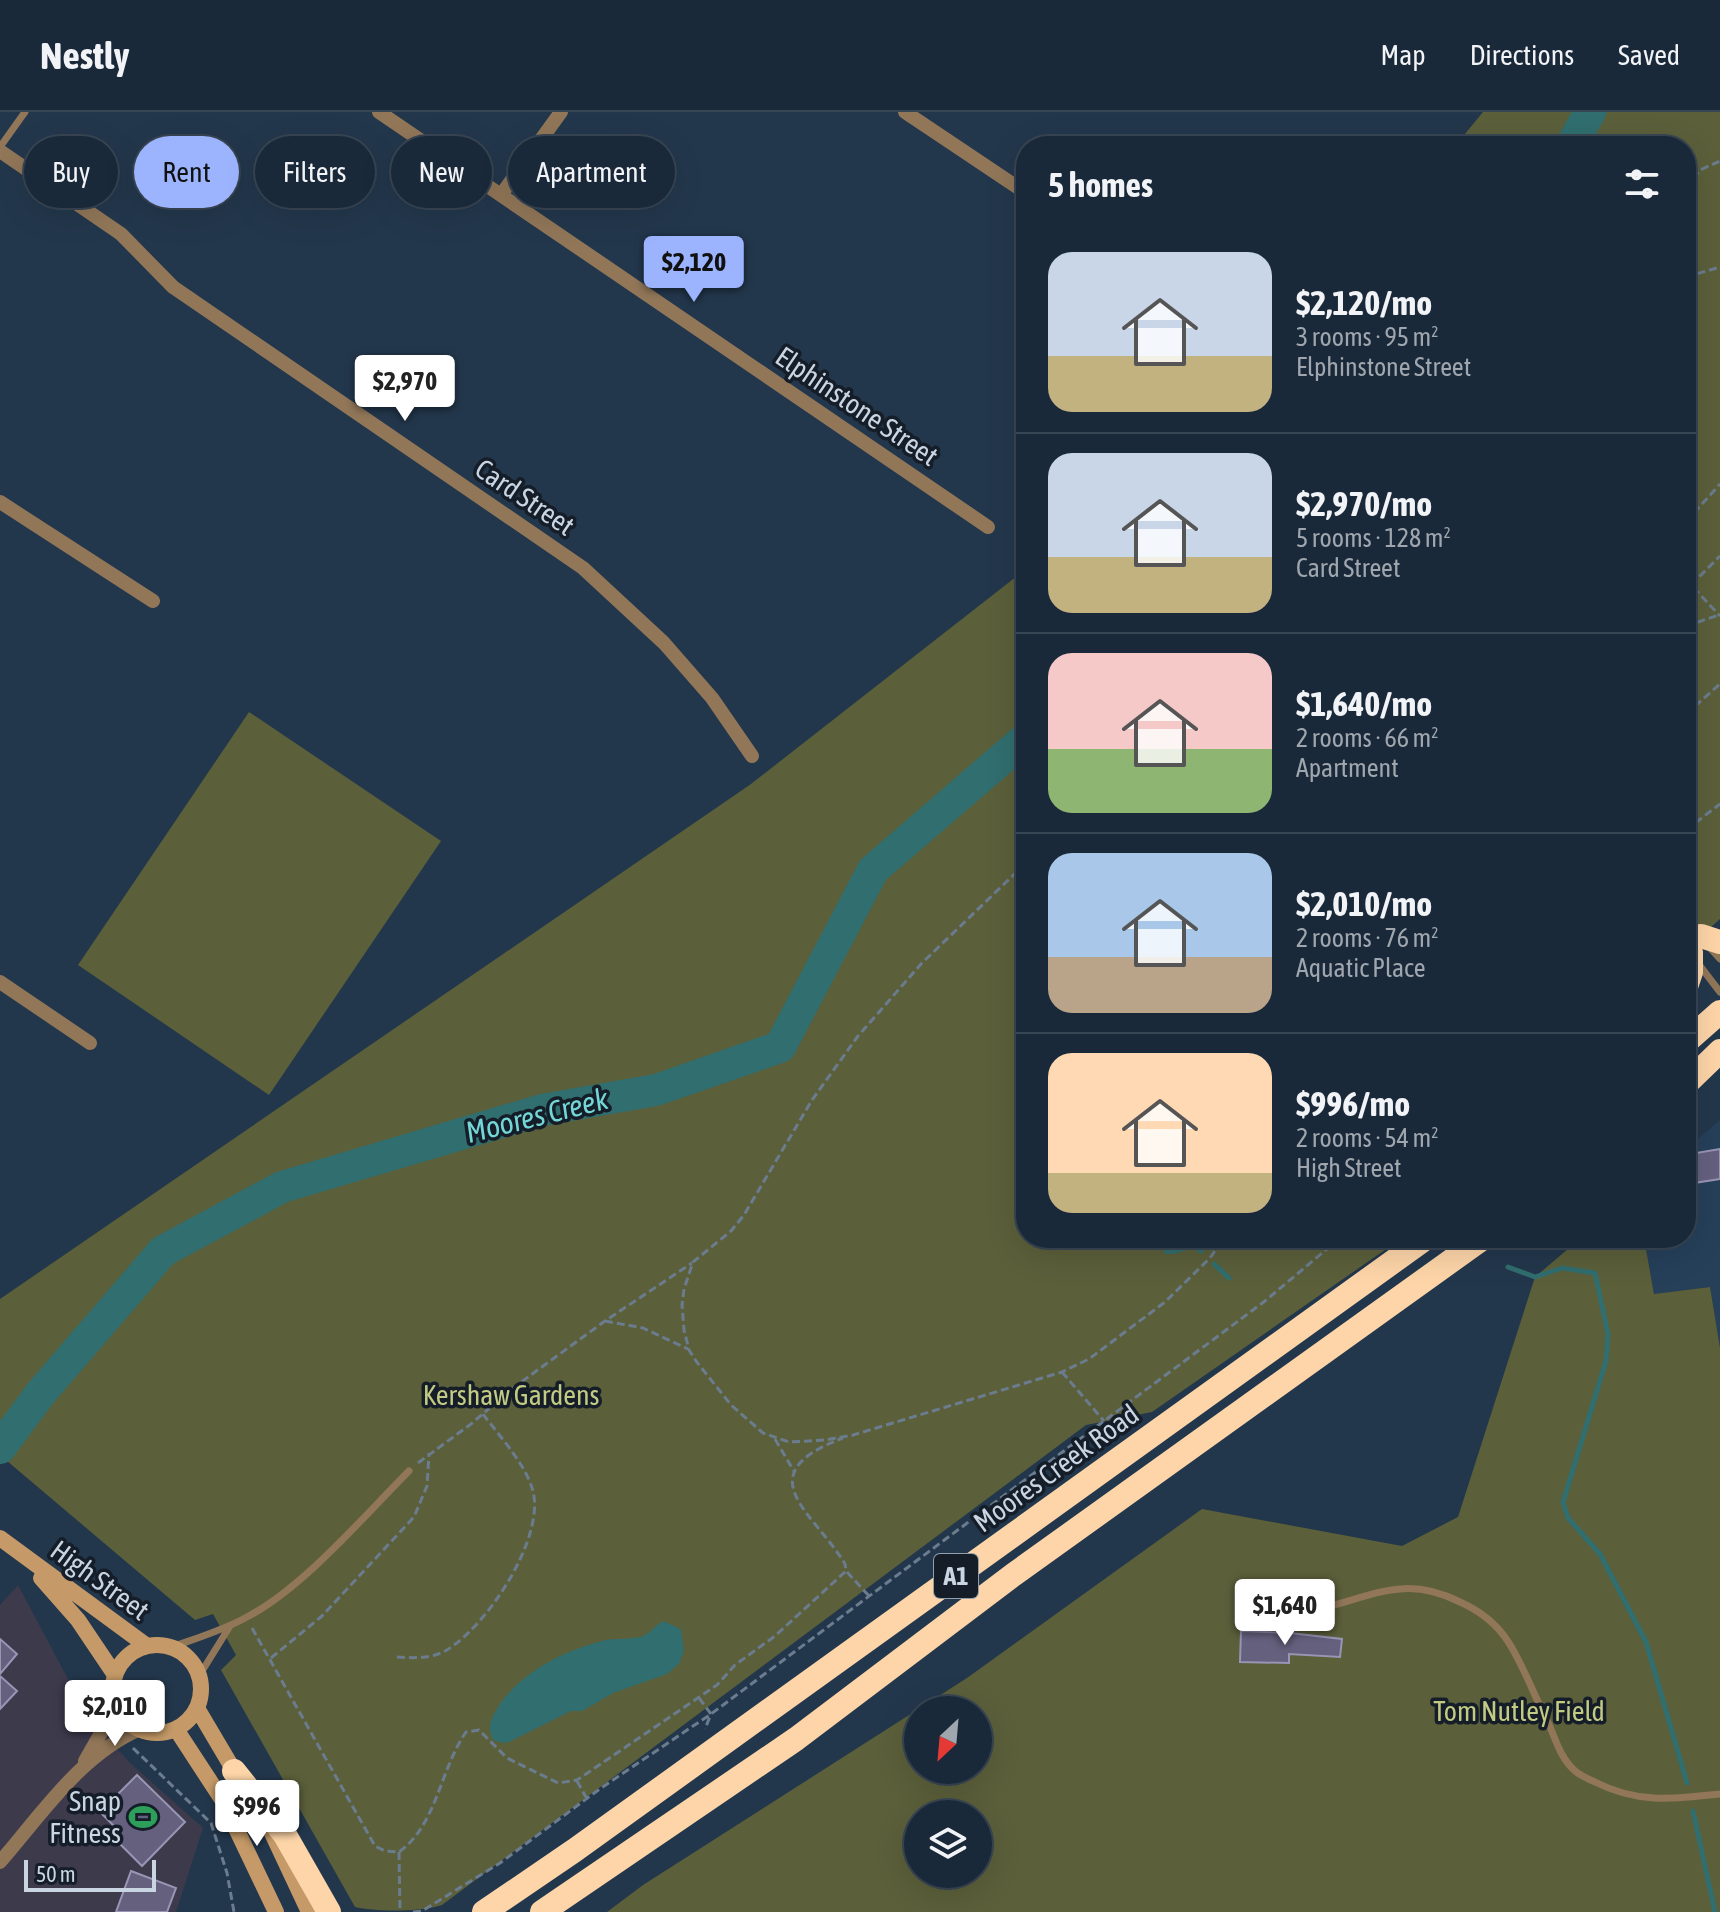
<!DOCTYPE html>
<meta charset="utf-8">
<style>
:root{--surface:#1a2939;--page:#233141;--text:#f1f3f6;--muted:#9fa6ae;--line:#384553;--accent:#9bb4fd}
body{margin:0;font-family:"Asap Condensed",sans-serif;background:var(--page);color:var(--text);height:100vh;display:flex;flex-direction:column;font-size:30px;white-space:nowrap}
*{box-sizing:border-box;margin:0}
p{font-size:26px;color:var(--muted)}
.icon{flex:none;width:44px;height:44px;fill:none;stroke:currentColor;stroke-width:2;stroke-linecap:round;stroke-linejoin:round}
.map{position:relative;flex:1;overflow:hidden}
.drawer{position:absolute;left:1016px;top:24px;width:680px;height:1112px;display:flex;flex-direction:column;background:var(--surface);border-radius:32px;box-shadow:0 8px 32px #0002,0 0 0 2px var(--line)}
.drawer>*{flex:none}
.top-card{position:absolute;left:24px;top:24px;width:760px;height:72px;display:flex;gap:16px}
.needle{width:52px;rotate:206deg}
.controls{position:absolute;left:904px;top:1584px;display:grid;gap:16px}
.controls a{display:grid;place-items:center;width:88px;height:88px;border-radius:50%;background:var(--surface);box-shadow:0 8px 32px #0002,0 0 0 2px var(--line);font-size:40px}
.scale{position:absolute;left:24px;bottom:20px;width:132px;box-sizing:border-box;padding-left:8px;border:4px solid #c9d5e3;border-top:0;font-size:22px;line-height:28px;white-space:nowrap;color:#c9d5e3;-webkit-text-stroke:6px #151e28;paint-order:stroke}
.price{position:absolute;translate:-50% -68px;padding:0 18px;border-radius:8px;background:#fff;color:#222;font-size:26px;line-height:52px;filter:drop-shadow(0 2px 4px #0008)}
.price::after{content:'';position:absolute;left:50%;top:48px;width:24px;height:18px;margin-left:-12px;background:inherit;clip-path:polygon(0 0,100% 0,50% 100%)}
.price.current{background:var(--accent);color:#111}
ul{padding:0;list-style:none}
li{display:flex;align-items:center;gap:24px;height:200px;padding:0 32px}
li+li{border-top:2px solid var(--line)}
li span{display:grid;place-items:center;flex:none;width:224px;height:160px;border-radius:24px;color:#555}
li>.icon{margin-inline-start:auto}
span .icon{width:96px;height:96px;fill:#fffc;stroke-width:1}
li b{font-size:34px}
h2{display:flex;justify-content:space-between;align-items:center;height:96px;padding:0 32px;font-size:34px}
.tag{padding:0 28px;border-radius:36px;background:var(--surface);box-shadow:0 8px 32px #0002,0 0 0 2px var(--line);font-size:28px;line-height:72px}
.tag.current{background:var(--accent);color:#111}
header{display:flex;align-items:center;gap:48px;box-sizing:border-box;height:112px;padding:0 40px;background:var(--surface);border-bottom:2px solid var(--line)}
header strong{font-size:38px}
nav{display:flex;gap:44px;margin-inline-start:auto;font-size:28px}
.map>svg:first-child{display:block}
.commercial{fill:#3d3a4c}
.built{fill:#26405a}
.green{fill:#5b5f3a;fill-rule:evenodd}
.water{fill:#316e6f}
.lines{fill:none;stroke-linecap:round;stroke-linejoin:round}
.stream{stroke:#316e6f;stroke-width:5}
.river{stroke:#316e6f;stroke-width:32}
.building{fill:#64607e;stroke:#9895b5;stroke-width:2}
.path{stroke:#6b7c8e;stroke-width:3;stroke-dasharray:8 4;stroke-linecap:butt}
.lane{stroke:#917658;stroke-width:7}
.street{stroke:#917658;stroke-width:14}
.secondary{stroke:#c59a68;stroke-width:16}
.highway{stroke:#fdd5a8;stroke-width:24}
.labels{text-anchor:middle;stroke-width:7;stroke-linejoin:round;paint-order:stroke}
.shield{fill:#151e28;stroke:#939eab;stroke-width:2}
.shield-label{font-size:26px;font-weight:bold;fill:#c9d5e3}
.street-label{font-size:28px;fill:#c9d5e3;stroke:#151e28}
.park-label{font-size:28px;fill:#c3ca83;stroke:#151e28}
.poi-label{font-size:28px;fill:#c9d5e3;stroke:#151e28;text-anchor:end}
.water-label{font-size:30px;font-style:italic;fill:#74d7d7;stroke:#151e28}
</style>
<header>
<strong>Nestly</strong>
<nav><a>Map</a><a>Directions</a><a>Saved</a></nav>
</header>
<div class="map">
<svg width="1720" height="1800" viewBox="0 0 1720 1800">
<rect width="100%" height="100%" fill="#23374c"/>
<!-- commercial -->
<path class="commercial" d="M18,1473L86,1601L129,1650L203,1716L176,1800H0V1493Z"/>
<!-- built -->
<path class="built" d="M1720,1008V1236L1710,1175L1654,1182L1644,1126H1686V1037Z"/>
<!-- green -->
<path class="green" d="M1483,0H1720V807L1686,837V34H1455Z
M1026,457V1126H1402L1152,1300L1086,1313L442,1793C422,1800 375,1800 355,1795L221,1558L236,1543L213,1502L195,1508L0,1343V1187L751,672Z
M249,600L441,729L269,983L78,853Z
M1581,1126H1644L1654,1182L1710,1175L1720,1236V1800H607L643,1773L967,1566L1202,1397L1402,1434L1458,1405L1535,1165ZM918,1598H978V1658H918ZM918,1702H978V1762H918Z"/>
<!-- water -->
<path class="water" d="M1160,1126H1200C1190,1138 1181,1142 1165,1142L1160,1132Z
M663,1509L681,1517L684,1539L679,1552L667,1562L613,1581L582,1599H571L507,1631L494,1629C486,1617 491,1606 498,1595C522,1559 565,1538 606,1528C618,1526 632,1528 643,1524C650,1521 656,1513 663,1509Z"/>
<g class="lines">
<!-- stream -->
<path class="stream" d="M1194,1133L1201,1139
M1214,1152L1229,1166
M1508,1155L1535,1165L1562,1156L1595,1161L1608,1222L1606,1249L1563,1390L1568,1406L1600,1442L1646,1530L1687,1671
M1693,1699L1715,1800"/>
<!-- river -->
<path class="river" d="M1571,34L1590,0
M0,1336L40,1282L163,1139L282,1075L542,998L656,978L780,935L873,758L1026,626"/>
</g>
<!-- building -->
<path class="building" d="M1720,1037V1067L1694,1071L1690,1042Z
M1241,1519L1290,1521L1342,1527L1340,1545L1289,1542V1551L1240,1550Z
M0,1527L17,1542L0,1562Z
M0,1564L17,1579L0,1597Z
M137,1663L185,1710L142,1754L110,1722L116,1716L100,1700Z
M131,1759L176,1776L167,1800H116Z"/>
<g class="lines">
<!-- path -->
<path class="path" d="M1686,76L1700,58L1720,49
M1686,165L1720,155
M1686,410L1720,372
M1686,453L1691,473L1720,504
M1691,473L1720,444
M1686,514L1719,503
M1686,602L1720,572
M1686,718L1720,692
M1026,751L922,851L858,924L812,988L744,1103L731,1119L693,1150L684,1177L682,1193L684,1218L689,1238L696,1249L731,1293L763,1321L789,1330L825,1328L853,1323L1062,1260L1089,1247L1165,1190L1210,1146L1224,1126
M605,1209L643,1216L688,1237
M1062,1260L1104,1309
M775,1327L795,1361
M418,1351L471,1312L513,1276L605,1209L692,1151
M847,1460L869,1484
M252,1516L375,1734L385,1739L399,1740C437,1713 440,1657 466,1620L479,1618L507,1646L558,1671L577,1668L717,1573L735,1553L775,1524L846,1459L845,1452C814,1400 745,1363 843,1326
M397,1545C412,1546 431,1547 445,1539C486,1516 545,1427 533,1379C525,1351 500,1325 483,1302
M271,1546L322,1504L414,1405L427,1374L429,1341
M699,1586L711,1602L705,1617
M133,1636L211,1711L227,1761L234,1800
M577,1669L587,1687
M399,1740L400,1800
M413,1800L422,1799L500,1751L601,1676L711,1602L1265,1189L1340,1126"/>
<!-- lane -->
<path class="lane" d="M0,35L25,0
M1686,806L1697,820
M1710,836L1720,847
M1697,850L1720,880
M1331,1494C1381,1480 1410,1465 1460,1490C1480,1499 1495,1510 1507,1528C1523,1552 1532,1579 1545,1604C1555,1623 1558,1643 1574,1658C1579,1663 1588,1667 1595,1670C1638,1692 1674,1687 1720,1682
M172,1535C197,1526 224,1518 247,1505C304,1475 363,1405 409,1359
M199,1564L230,1514"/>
<!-- street -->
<path class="street" d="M379,0L988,415
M905,0L1026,81
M0,39L121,122L173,175L583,456L664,531L712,586L752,644
M501,83L561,0
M0,390L153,489
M0,870L90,931
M85,1649L117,1593
M0,1750C41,1703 81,1642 140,1617"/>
<!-- secondary -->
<path class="secondary" d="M0,1426L147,1534
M41,1466L78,1508L115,1563
M113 1577a44 44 0 1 1 88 0a44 44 0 1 1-88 0Z
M197,1596L239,1667
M176,1617L223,1689L276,1800
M272,1721L309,1800"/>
<!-- highway -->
<path class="highway" d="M1701,824L1720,830
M1686,875L1691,860V841
M1686,930L1720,900
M1686,972L1720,939
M234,1659L285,1723L329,1800
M484,1800L575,1738L1426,1126
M542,1800L796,1627L1013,1463L1483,1126"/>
</g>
<!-- icons -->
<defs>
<symbol id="stadium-bare" viewBox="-9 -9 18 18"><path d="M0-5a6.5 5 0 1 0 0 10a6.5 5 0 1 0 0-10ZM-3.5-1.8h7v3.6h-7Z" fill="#2e9e5b" stroke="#151e28" stroke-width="2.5" paint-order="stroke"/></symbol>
</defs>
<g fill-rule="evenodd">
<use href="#stadium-bare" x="123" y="1685" width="40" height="40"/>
</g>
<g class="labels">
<!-- shield labels -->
<rect class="shield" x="934" y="1442" width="44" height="44" rx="6"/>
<g class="shield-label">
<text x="956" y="1473">A1</text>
</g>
<!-- street labels -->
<g class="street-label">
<text transform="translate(857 294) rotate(34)" y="10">Elphinstone Street</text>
<text transform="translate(525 385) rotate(34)" y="10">Card Street</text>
<text transform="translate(1056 1356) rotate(-36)" y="10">Moores Creek Road</text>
<text transform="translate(100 1468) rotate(36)" y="10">High Street</text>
</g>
<!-- park labels -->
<g class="park-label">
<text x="511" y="1293">Kershaw Gardens</text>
<text x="1519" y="1609">Tom Nutley Field</text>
</g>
<!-- poi labels -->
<g class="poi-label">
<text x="121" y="1699">Snap<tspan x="121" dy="32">Fitness</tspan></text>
</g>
<!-- water labels -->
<g class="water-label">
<text transform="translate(537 1004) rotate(-14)" y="10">Moores Creek</text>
</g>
</g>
</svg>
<div class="controls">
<a><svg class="needle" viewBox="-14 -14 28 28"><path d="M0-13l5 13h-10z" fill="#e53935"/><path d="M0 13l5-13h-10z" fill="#9fa6ae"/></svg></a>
<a><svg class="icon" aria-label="layers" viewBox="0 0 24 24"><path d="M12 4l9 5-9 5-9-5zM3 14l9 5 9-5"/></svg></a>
</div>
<div class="scale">50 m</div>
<b class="price current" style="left:694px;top:192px">$2,120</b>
<b class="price" style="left:405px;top:311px">$2,970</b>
<b class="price" style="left:1285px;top:1535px">$1,640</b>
<b class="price" style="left:115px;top:1636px">$2,010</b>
<b class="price" style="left:257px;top:1736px">$996</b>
<div class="top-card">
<a class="tag">Buy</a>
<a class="tag current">Rent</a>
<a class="tag">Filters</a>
<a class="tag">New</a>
<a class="tag">Apartment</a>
</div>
<section class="drawer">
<h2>5 homes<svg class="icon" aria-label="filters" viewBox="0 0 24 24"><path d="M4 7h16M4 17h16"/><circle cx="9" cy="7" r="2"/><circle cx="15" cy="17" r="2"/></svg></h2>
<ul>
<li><span style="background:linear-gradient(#c9d6e8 65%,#c2b280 0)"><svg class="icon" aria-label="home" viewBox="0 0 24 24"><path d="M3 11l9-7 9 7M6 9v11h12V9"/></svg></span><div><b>$2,120/mo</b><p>3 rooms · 95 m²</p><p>Elphinstone Street</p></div></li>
<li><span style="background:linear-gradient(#c9d6e8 65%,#c2b280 0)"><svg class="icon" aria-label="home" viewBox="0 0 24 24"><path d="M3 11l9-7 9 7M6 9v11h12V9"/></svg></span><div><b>$2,970/mo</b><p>5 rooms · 128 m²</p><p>Card Street</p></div></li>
<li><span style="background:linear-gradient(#f6c9c9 60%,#8fb573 0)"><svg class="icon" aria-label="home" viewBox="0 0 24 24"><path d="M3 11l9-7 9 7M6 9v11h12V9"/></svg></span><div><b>$1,640/mo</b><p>2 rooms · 66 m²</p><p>Apartment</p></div></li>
<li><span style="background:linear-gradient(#a9c7e8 65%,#b9a48a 0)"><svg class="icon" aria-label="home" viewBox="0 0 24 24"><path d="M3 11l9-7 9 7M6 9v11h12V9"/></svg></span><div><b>$2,010/mo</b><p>2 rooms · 76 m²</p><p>Aquatic Place</p></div></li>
<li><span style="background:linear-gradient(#ffd9b3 75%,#c2b280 0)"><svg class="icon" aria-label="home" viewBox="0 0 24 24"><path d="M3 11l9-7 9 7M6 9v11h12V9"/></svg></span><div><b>$996/mo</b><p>2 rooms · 54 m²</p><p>High Street</p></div></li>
</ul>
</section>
</div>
